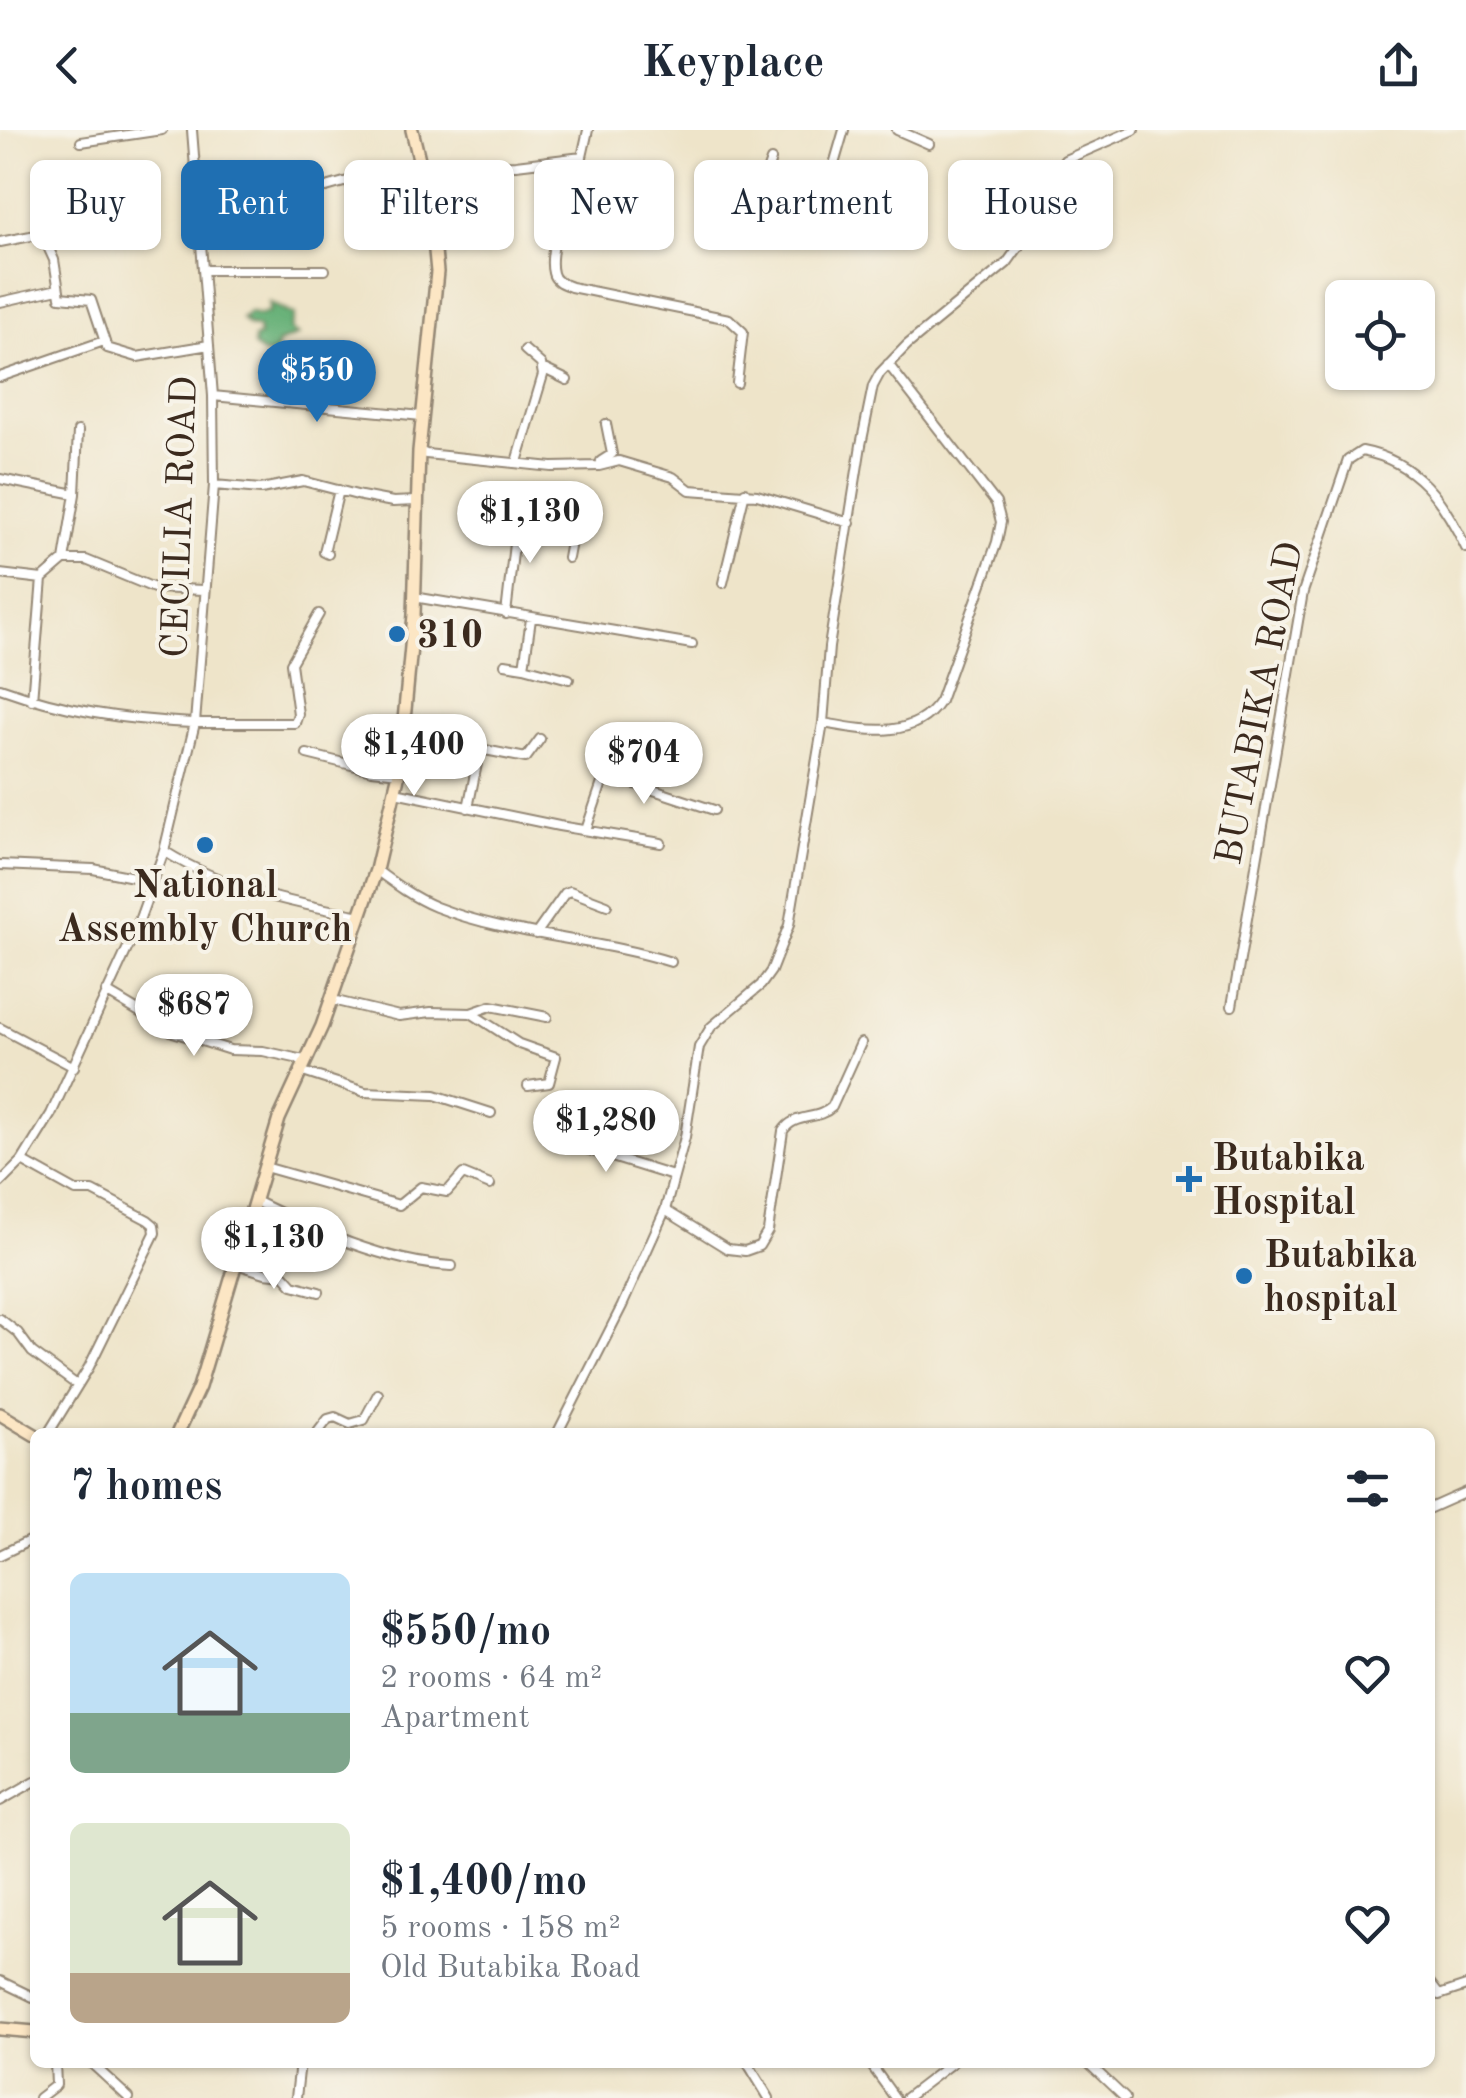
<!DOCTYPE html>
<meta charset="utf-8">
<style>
:root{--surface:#fff;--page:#f2f2f3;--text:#1f2937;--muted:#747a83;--accent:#1f6fb2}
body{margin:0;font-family:"Old Standard TT",serif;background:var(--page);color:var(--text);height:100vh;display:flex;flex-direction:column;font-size:38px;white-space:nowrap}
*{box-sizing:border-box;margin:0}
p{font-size:32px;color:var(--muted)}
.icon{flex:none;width:55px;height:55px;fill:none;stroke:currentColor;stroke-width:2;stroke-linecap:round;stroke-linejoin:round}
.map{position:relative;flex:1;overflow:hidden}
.sheet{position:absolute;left:30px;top:1298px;width:1405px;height:640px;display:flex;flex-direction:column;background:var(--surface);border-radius:15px;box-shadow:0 2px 8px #0004}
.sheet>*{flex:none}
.hud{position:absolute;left:30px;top:30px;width:1408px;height:90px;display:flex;gap:20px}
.buttons{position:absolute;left:1325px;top:150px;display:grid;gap:20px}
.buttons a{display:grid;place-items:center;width:110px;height:110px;border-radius:15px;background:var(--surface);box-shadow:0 2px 8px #0004;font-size:50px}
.price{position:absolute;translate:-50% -85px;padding:0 22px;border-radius:35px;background:#fff;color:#222;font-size:32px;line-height:65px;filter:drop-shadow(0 2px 5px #0008)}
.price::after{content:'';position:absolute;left:50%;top:60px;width:30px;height:22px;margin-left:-15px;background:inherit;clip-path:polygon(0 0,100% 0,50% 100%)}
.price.current{background:var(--accent);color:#fff}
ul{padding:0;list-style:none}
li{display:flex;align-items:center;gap:30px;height:250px;padding:0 40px}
li span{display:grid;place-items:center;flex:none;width:280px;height:200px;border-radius:15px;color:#555}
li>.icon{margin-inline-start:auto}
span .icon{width:120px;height:120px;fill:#fffc;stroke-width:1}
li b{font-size:42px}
h2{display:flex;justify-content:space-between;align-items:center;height:120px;padding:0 40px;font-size:42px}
.tag{padding:0 35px;border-radius:15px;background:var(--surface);box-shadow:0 2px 8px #0004;font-size:35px;line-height:90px}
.tag.current{background:var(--accent);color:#fff}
header{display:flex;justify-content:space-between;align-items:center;height:130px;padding:0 40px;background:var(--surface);font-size:45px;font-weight:600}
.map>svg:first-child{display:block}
.forest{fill:#68b178;stroke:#526e4b;stroke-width:2.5}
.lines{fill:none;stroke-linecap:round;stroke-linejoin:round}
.street-casing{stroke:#948774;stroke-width:12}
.secondary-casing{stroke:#948774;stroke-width:16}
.street{stroke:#fff;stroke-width:8}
.secondary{stroke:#fce6c4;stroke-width:11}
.poi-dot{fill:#1f6fb2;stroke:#f7f3e8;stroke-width:4}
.labels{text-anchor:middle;stroke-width:8;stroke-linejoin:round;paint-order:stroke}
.street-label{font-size:38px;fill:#3b2a1e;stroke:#f7f3e8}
.poi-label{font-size:38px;font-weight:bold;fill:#3b2a1e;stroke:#f7f3e8;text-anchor:start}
</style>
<header><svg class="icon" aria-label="back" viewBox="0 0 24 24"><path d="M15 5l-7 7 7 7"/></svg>Keyplace<svg class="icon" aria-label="share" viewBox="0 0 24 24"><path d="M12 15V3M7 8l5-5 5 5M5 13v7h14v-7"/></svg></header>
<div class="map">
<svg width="1466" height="1968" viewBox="0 0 1466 1968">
<rect width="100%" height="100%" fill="#f7f3e8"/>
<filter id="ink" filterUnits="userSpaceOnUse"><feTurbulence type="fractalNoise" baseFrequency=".01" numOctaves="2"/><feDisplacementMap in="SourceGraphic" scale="20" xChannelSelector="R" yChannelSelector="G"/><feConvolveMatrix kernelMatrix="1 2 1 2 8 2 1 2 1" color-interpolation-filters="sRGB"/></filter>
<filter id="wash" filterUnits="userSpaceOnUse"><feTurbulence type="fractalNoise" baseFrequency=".0048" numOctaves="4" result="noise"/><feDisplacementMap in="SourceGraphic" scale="40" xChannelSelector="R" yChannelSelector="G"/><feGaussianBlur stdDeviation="2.25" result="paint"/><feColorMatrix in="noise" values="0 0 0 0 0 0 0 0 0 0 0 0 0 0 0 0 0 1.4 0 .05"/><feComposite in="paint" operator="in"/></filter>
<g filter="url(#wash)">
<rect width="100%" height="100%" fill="#eee4c9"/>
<!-- forest -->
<path class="forest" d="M269,173L294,185L290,200L298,205L278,213L275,225L264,224L254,217V208L259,207L258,198L249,196L242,189L249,182L258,185L269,182Z"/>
</g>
<g filter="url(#ink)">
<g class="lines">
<defs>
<path id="street" d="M844,0L826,62L824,85L835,100L853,104
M897,0L929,14
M81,12L162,0
M582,27C573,54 546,117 553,143C555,152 564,154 571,157L729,189L743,202L737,253
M767,43L826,62
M307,63L313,96
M702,65L754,79L800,97
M754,79L771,30
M199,80L287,68L369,45L422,36L516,35L582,27L588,0
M0,112L36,105L43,106L54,130L60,167L91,170L107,218L137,227L209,215
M205,140H325
M0,172L58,159
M542,238L567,250
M0,247L104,211
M213,266L422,286
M419,321L426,324L552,337L599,336L619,331L673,347L690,360L757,365L850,393
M601,331L612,324L606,294
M517,332L543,245L541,234L525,220
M0,349L75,364L64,430
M214,355L261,359L303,351L361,366L393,372L416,371
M75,364L78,301
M523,386L574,396L568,428
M328,424L324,422L339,360
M0,444L42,449L64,430H86L154,458L204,460
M723,453L745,362
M414,467L692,514
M506,484L515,405L525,379
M531,489L524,537L569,549
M505,534L524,537
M0,558C64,581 125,590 193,593
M32,570L42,449
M195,593H295L298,584L291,533L319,484
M823,593C864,600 914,611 940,571L997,412L1001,392L996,373L888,234
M307,624L372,640L399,643
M395,662L559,696L661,713
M468,678L479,624L485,620L526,628L540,609
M586,700L605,644L714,680
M164,721C224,759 292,773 361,786
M0,735L93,739L154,751
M376,740C395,754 414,768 436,777C511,806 594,808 671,832
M536,804L565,763L570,761L607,775
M106,862L173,902L230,920L263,921L304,930
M332,870L399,886L431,882L471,883L519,914L556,927L549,953L528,956
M1232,876L1303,462L1348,330L1362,321C1416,331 1444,371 1466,418
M471,883L491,876L547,887
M0,898L74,937
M300,941L365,962L435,965L491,983
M557,1005L573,1015L673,1046
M22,1031L76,1061H93L148,1090L154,1095L155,1103L89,1237L49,1302
M265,1037L399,1075L421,1057L447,1062L463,1044L490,1055
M0,1053L22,1031L51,984L135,802L164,721L195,593L214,355L213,266L192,0
M255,1071C314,1100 386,1133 452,1136
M665,1080L728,1119L745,1121L759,1116L768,1101L783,1001C794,983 817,991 832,977L861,913
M236,1134L265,1143L284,1145L293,1155L319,1162
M0,1189L18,1203L32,1222L77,1255
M318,1302L328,1289L335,1287L350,1294L364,1290L378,1264
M558,1302L622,1176L665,1080L685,1007L699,917L711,897L761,855L771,841L789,795L823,593L829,517L861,315L873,256L880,243L907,215L1007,133L1027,105L1051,48L1065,30L1134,0
M1430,1378L1466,1362
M0,1425L35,1408
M0,1671L35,1651
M0,1851L35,1868
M1430,1853L1439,1865L1466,1856
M90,1932L129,1968
M747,1932L769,1968
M869,1932L895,1968
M1087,1932L1125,1968
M39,1968L56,1955L55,1932
M296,1968L300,1932
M906,1968L953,1932"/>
<path id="secondary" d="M0,1284L35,1305
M178,1302L199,1257L279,989L322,896L376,740L399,643L414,485L419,321L437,142L431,79L412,0
M0,1899L35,1902"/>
</defs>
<!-- street casing -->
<use href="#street" class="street-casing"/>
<!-- secondary casing -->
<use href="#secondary" class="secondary-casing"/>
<!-- street -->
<use href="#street" class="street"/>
<!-- secondary -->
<use href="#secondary" class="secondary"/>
</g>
</g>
<!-- markers -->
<g class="poi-dot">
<circle cx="397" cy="504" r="10"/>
<circle cx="205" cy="715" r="10"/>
<path d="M1184 1034h10v10h10v10h-10v10h-10v-10h-10v-10h10z"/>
<circle cx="1244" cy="1146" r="10"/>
</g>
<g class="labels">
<!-- street labels -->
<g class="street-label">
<text transform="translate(178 387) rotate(-88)" y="13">CECILIA ROAD</text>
<text transform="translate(1258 573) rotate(-79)" y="13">BUTABIKA ROAD</text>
</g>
<!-- poi labels -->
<g class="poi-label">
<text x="417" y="517">310</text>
<text x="205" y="767" text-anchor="middle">National<tspan x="205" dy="44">Assembly Church</tspan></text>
<text x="1212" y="1040">Butabika<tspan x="1212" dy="44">Hospital</tspan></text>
<text x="1264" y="1137">Butabika<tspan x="1264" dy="44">hospital</tspan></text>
</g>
</g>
</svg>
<div class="buttons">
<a><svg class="icon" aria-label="locate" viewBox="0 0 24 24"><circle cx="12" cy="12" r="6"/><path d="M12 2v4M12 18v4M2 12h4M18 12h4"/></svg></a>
</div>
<b class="price current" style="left:317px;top:295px">$550</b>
<b class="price" style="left:530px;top:436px">$1,130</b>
<b class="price" style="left:414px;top:669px">$1,400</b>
<b class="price" style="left:644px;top:677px">$704</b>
<b class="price" style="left:194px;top:929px">$687</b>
<b class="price" style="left:606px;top:1045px">$1,280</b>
<b class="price" style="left:274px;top:1162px">$1,130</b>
<div class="hud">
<a class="tag">Buy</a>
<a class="tag current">Rent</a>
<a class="tag">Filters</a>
<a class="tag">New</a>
<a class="tag">Apartment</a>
<a class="tag">House</a>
</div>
<section class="sheet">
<h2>7 homes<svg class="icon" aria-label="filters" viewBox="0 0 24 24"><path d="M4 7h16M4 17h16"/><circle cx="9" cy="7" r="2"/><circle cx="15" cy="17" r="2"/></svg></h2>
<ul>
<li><span style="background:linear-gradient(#bfe0f5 70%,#7fa58c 0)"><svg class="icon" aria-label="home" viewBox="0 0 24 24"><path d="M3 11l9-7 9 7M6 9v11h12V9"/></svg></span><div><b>$550/mo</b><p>2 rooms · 64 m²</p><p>Apartment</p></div><svg class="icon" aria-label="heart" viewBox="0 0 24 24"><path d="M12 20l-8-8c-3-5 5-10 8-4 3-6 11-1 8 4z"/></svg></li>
<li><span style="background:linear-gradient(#dfe7d0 75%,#b9a48a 0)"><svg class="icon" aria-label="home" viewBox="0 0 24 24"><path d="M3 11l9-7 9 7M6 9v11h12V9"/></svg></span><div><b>$1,400/mo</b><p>5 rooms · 158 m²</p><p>Old Butabika Road</p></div><svg class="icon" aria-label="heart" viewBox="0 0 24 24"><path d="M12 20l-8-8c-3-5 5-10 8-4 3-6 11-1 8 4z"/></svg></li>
</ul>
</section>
</div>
